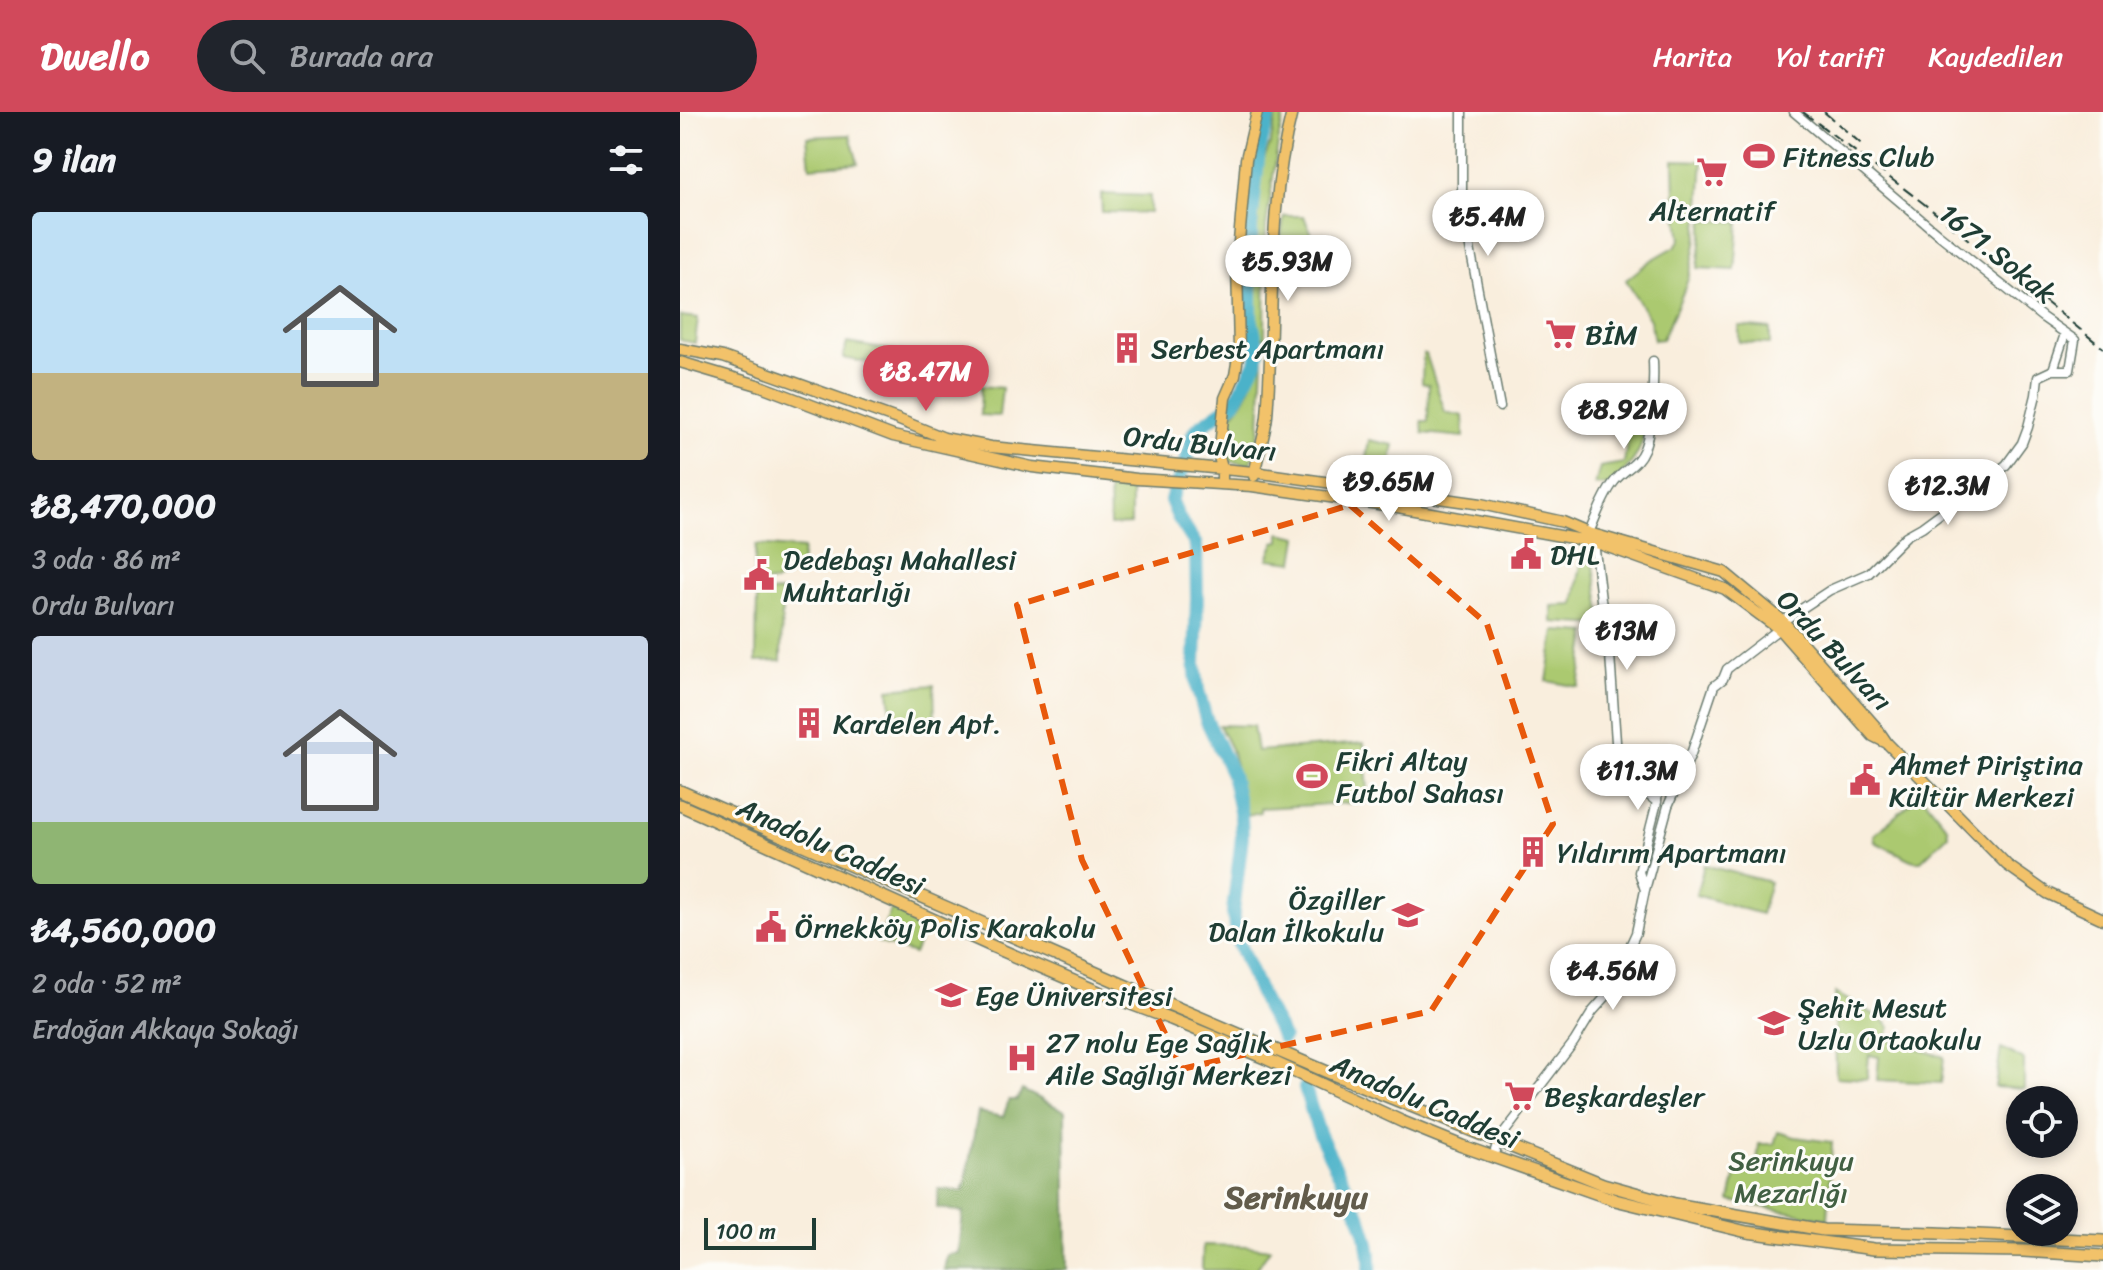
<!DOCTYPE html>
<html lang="tr">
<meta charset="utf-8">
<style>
:root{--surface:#171b24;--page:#20242c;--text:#f1f3f6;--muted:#9ea1a6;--accent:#d1495b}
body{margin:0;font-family:Sriracha,sans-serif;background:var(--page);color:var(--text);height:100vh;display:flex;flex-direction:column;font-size:30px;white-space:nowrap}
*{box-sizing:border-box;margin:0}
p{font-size:26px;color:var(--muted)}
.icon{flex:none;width:44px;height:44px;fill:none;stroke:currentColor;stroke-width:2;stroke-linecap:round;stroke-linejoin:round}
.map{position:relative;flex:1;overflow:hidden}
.sheet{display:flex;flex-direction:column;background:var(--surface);width:680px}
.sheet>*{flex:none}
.tools{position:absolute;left:1326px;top:974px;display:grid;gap:16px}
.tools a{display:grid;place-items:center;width:72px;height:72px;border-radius:50%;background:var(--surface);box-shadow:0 4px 12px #0003;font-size:40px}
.scale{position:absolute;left:24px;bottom:20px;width:112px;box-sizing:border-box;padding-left:8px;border:4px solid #1f3d34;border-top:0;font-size:22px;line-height:28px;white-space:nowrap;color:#1f3d34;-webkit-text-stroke:6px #fdfcf7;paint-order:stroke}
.price{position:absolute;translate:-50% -68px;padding:0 18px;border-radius:28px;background:#fff;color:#222;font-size:26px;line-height:52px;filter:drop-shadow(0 2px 4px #0008)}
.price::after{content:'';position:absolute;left:50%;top:48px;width:24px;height:18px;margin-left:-12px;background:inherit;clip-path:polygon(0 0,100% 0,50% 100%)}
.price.active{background:var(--accent);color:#fff}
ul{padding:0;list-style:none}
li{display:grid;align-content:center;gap:16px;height:424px;padding:0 32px}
li span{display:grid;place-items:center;height:248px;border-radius:8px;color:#555}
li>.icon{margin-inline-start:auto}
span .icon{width:144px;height:144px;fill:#fffc;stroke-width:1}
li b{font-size:34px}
h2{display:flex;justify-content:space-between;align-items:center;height:96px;padding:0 32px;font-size:34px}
header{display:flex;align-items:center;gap:48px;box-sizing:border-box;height:112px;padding:0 40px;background:var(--accent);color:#fff}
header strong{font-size:38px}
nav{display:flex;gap:44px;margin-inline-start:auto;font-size:28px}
.search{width:560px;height:72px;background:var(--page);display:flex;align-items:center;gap:20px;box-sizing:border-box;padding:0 28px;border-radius:44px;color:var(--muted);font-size:30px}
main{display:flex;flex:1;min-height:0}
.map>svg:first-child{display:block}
.green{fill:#abc970;stroke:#658352;stroke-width:2}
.forest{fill:#88ad62;stroke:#54754b;stroke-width:2}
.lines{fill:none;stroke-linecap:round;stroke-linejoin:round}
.river{stroke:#4bb2c9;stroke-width:14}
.minor-casing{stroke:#6b7b6f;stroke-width:11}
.major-casing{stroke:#6b7b6f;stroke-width:13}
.highway-casing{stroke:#6b7b6f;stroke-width:14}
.minor{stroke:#fff;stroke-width:8}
.major{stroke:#f2c26a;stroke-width:10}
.highway{stroke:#f2c26a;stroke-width:11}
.rail{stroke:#1f3d34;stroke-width:2;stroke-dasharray:12 6;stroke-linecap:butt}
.marked{fill:none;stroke:#e8590c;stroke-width:6;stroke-dasharray:16 10;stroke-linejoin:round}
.labels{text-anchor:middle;stroke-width:6;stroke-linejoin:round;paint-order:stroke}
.poi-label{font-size:28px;fill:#1f3d34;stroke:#fdfcf7;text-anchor:start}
.street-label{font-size:28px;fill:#1f3d34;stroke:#fdfcf7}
.park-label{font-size:28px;fill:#426043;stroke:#fdfcf7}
.quarter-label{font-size:32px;font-weight:bold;fill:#625c4b;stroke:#fdfcf7}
</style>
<header>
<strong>Dwello</strong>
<div class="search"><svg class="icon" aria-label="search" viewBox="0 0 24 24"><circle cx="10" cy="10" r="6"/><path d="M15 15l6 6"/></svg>Burada ara</div>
<nav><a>Harita</a><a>Yol tarifi</a><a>Kaydedilen</a></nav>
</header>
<main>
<section class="sheet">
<h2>9 ilan<svg class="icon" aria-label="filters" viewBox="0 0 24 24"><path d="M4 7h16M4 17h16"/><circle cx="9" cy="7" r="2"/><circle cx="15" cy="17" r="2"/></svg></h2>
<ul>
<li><span style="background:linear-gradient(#bfe0f5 65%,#c2b280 0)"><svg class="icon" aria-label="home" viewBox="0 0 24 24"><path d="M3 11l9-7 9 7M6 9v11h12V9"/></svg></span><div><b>₺8,470,000</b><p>3 oda · 86 m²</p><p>Ordu Bulvarı</p></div></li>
<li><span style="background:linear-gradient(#c9d6e8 75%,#8fb573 0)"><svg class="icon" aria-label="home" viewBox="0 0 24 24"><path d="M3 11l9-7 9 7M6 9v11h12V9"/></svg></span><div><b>₺4,560,000</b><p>2 oda · 52 m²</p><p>Erdoğan Akkaya Sokağı</p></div></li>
</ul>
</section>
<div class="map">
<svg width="1423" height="1158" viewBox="0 0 1423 1158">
<rect width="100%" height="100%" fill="#fdfcf7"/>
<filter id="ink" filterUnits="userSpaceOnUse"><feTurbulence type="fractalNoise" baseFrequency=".0125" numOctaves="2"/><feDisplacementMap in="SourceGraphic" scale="16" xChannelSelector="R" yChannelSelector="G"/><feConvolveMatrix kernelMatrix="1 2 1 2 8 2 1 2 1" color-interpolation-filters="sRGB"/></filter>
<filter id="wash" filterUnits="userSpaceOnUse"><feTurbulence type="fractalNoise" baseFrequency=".006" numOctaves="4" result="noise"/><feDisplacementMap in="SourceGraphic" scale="32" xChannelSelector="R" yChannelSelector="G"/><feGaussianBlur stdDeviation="1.8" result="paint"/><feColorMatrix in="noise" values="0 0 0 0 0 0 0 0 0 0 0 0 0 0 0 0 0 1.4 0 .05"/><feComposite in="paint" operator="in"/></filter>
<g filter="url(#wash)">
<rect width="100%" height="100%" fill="#f9eedd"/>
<!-- green -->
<path class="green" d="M597,0H605L599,24L586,114L585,226L580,225L575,204L574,171L575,143L582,52L591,29Z
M170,23L178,51L130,55L127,25Z
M994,48L1023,49C1020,86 1020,126 1009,163C1003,185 991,206 982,227L974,228L970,208L946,168L970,149L996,134L1001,127L995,87Z
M421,82L470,84V101L422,100Z
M604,104H624L636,136L634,142L599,140Z
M1024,108L1059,110L1055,158L1018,156Z
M0,204L18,206L15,231L0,228Z
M1059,214L1090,217V232L1059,230Z
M167,231L223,240L220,256L163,246Z
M580,240L583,245L580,317L571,352L544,349L548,306C567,291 576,263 580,240Z
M743,242H746L765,300L783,304L784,325L743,321L742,309H748L749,273L742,271Z
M301,274L322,276L319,304L300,303Z
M965,286C969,306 964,334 952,350C945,359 936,366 928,374L915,373L920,355L944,351L954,287Z
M689,328L714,333L707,370L683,366Z
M429,371L451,373V412L430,413Z
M600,421L618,425L614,450L588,447L595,430L600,429Z
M76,433L123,437L120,460L95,470L73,472Z
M903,441H912L923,513L872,510V494L894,493Z
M102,480L101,549L76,550L77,481Z
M875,519L907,521L899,575L867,569Z
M254,573L255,611H212L209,577Z
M539,613L573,614L577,639L684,631L689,690L580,696V700L567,703L551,637Z
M1236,686H1244L1267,715L1268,723L1241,749H1234L1195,730L1194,723Z
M1024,753L1090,770L1081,802L1016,783Z
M211,797L246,813L234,842L198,830Z
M1155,881L1201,906L1210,915L1206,927L1264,945L1261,971L1197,968L1199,945L1189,943L1187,967L1156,965Z
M1321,936L1344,948V977L1315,975Z
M1098,1020L1115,1025L1152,1030L1148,1107L1050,1089L1056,1062L1076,1061L1079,1032H1094Z
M523,1133L566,1134L590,1137L576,1158H522Z"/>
<!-- forest -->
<path class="forest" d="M342,978L385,999L387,1158H264L267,1143L279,1141L283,1100L257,1096L258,1077L284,1079L298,1000L323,1005L329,988H337Z"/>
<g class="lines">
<!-- river -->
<path class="river" d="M590,0L579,38L571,113V205L578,238L576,250L555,290L519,315L513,322L508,344L491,388L498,405L516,433L517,486L515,552L518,578L526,607L552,662L561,704L562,725L553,800L557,828L584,891L603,925
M625,976C629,990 633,1004 638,1018C655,1061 694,1112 690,1158"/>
</g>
</g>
<g filter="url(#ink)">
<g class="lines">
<defs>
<path id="minor" d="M782,0V93L820,295
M1114,0L1258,122L1362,205L1395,228L1390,258H1373L1385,222
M973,249C974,271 972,317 964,337C957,354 944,357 934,370C923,384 916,405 909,421L914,430L921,488L929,528L938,659L977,690
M965,778L959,760L977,690L978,671L1008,644
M813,1045L818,1029L894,930L913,899L930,880L945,854L944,847L956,821L965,778L988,694L1011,642L1034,574L1043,567L1047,557L1099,517L1103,509L1150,478L1189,461L1226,424L1242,415L1326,353L1342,331L1348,315L1356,283L1358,265L1373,258"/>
<path id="major" d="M0,237L43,245L217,307L264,326L311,335L574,360L801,392L883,410L909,421L1044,460L1103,509L1196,615L1207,631L1327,753L1367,781L1423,807
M0,250L81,274L213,324L352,355L457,367L572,374L712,394L914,430L1045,477L1099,517L1193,624L1205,630
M574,364C577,344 585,324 587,304C595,203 586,100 612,0
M542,371V356L539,345L545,286L555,263L559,239L557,153L566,47L577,0"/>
<path id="highway" d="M0,679L444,873L645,959L923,1072L995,1092L1143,1118L1256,1121L1423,1129
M0,693L314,835L419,880L491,907L587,947L723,1010L782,1034L935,1088L1067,1120L1194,1137L1343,1139L1423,1144"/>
</defs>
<!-- minor casing -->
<use href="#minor" class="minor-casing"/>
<!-- major casing -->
<use href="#major" class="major-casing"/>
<!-- highway casing -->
<use href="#highway" class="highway-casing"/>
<!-- minor -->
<use href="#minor" class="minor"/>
<!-- major -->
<use href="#major" class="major"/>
<!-- highway -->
<use href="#highway" class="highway"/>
<!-- rail -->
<path class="rail" d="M1123,0L1243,91L1423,236
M1144,0L1185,35"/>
</g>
</g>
<!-- marked area -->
<path class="marked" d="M670,393L807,512L873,712L751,899L502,957L402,748L337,493Z"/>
<!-- icons -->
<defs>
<symbol id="stadium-bare" viewBox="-9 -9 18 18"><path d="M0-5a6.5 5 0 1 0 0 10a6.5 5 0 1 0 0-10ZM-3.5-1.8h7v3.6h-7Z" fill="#d1495b" stroke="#fdfcf7" stroke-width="2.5" paint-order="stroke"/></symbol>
<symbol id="supermarket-bare" viewBox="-9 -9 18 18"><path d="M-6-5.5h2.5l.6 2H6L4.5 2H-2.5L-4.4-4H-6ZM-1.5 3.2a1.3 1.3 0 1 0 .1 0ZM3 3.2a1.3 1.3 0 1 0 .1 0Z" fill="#d1495b" stroke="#fdfcf7" stroke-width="2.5" paint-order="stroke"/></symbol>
<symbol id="building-bare" viewBox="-9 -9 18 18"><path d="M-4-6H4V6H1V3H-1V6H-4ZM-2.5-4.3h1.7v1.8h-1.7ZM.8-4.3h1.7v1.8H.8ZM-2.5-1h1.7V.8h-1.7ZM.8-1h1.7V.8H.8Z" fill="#d1495b" stroke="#fdfcf7" stroke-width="2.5" paint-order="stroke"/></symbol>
<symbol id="civic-bare" viewBox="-9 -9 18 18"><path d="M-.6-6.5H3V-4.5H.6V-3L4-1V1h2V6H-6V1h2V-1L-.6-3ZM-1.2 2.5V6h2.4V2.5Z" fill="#d1495b" stroke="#fdfcf7" stroke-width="2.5" paint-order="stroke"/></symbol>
<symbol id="school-bare" viewBox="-9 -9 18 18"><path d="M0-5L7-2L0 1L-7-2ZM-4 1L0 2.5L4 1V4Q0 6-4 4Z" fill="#d1495b" stroke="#fdfcf7" stroke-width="2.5" paint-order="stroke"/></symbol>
<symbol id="university-bare" viewBox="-9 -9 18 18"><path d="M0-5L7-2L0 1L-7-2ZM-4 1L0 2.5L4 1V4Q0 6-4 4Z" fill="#d1495b" stroke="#fdfcf7" stroke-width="2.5" paint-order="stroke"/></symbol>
<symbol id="hospital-bare" viewBox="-9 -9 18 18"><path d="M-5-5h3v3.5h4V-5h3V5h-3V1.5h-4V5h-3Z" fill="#d1495b" stroke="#fdfcf7" stroke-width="2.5" paint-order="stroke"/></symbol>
</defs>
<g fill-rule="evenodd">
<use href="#stadium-bare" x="1057" y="22" width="44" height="44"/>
<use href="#supermarket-bare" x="1010" y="38" width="44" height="44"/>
<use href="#supermarket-bare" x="859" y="200" width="44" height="44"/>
<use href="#building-bare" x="425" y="214" width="44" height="44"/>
<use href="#civic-bare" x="824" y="420" width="44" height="44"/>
<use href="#civic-bare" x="57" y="441" width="44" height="44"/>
<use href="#building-bare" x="107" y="589" width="44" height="44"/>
<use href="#stadium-bare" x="610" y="642" width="44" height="44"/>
<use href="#civic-bare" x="1163" y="646" width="44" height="44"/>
<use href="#building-bare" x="831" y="718" width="44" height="44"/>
<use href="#school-bare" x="706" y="781" width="44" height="44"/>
<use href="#civic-bare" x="69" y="793" width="44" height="44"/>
<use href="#university-bare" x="249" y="861" width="44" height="44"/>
<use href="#school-bare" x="1072" y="889" width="44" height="44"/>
<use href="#hospital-bare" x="320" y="924" width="44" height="44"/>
<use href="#supermarket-bare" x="818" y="962" width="44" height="44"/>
</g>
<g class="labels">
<!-- poi labels -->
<g class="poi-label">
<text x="1103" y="54">Fitness Club</text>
<text x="1032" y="108" text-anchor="middle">Alternatif</text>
<text x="905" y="232">BİM</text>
<text x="471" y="246">Serbest Apartmanı</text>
<text x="870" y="452">DHL</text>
<text x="103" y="457">Dedebaşı Mahallesi<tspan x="103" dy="32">Muhtarlığı</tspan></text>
<text x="153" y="621">Kardelen Apt.</text>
<text x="656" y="658">Fikri Altay<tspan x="656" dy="32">Futbol Sahası</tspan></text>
<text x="1209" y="662">Ahmet Piriştina<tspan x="1209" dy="32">Kültür Merkezi</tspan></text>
<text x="877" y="750">Yıldırım Apartmanı</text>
<text x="704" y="797" text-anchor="end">Özgiller<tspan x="704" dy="32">Dalan İlkokulu</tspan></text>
<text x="115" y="825">Örnekköy Polis Karakolu</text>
<text x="295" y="893">Ege Üniversitesi</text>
<text x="1118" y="905">Şehit Mesut<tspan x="1118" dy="32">Uzlu Ortaokulu</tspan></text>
<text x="366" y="940">27 nolu Ege Sağlık<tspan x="366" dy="32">Aile Sağlığı Merkezi</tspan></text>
<text x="864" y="994">Beşkardeşler</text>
</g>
<!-- street labels -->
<g class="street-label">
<text transform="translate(1318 141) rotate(39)" y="10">1671.Sokak</text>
<text transform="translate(520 331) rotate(6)" y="10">Ordu Bulvarı</text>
<text transform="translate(1155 538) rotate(47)" y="10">Ordu Bulvarı</text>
<text transform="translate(151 734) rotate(24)" y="10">Anadolu Caddesi</text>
<text transform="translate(745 989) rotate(23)" y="10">Anadolu Caddesi</text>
</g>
<!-- park labels -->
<g class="park-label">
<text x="1111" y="1058">Serinkuyu<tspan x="1111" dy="32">Mezarlığı</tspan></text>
</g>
<!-- quarter labels -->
<g class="quarter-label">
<text x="616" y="1096">Serinkuyu</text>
</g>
</g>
</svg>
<div class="tools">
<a><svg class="icon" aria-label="locate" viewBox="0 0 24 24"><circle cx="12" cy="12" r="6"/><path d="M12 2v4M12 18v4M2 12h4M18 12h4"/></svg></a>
<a><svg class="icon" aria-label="layers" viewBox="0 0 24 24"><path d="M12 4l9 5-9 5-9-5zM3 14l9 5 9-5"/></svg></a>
</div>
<div class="scale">100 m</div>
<b class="price" style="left:808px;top:146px">₺5.4M</b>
<b class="price" style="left:608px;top:191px">₺5.93M</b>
<b class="price active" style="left:246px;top:301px">₺8.47M</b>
<b class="price" style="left:944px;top:339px">₺8.92M</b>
<b class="price" style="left:709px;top:411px">₺9.65M</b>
<b class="price" style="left:1268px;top:415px">₺12.3M</b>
<b class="price" style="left:947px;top:560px">₺13M</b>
<b class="price" style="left:958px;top:700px">₺11.3M</b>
<b class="price" style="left:933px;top:900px">₺4.56M</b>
</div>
</main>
